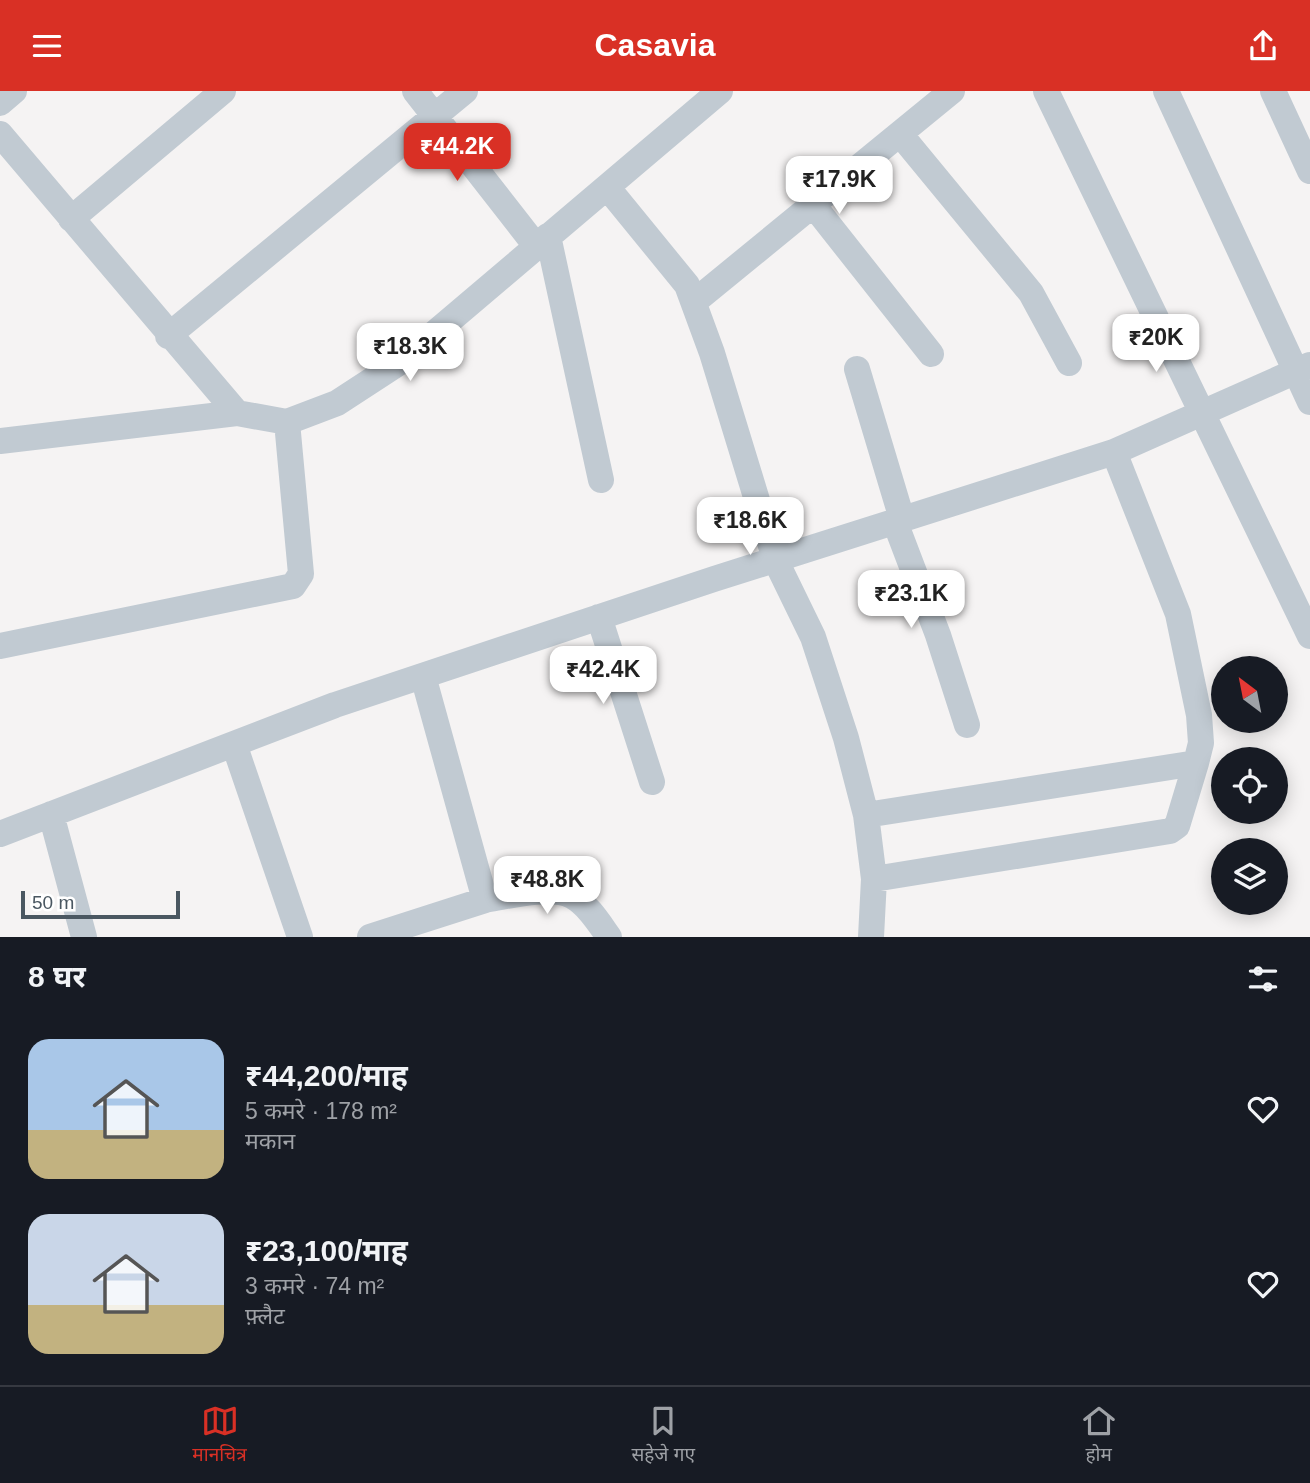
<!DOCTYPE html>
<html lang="hi">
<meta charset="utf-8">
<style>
:root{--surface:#171b24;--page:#242831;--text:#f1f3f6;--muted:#9ea1a6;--line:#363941;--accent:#d93025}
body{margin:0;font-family:Helvetica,"Noto Sans Devanagari",sans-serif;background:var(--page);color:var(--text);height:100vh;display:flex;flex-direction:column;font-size:26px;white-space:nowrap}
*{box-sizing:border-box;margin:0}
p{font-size:23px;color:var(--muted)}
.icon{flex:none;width:38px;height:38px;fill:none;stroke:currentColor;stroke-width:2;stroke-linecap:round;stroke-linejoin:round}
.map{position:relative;height:846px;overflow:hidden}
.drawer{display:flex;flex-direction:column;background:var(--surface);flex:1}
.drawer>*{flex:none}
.needle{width:46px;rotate:328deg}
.fabs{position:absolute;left:1211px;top:565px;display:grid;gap:14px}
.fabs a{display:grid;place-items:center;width:77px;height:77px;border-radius:50%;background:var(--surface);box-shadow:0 4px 18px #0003;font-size:35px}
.scale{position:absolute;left:21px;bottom:18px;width:159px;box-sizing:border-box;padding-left:7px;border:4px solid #4a5761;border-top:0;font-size:19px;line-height:24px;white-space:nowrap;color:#4a5761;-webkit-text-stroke:5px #fff;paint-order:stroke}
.price{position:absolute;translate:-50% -60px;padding:0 16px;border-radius:14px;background:#fff;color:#222;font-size:23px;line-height:46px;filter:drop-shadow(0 2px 4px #0008)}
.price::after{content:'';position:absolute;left:50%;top:42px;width:21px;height:16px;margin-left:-10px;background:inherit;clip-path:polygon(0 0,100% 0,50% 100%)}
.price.current{background:var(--accent);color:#fff}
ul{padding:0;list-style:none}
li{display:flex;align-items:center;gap:21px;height:175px;padding:0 28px}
li span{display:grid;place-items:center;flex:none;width:196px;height:140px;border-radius:21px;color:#555}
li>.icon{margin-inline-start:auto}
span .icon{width:84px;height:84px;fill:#fffc;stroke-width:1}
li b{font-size:30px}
h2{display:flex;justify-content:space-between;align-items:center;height:84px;padding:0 28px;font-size:30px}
header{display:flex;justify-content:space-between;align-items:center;height:91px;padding:0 28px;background:var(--accent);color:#fff;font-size:32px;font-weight:600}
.dock{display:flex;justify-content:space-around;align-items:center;height:98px;border-top:2px solid var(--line);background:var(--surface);font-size:19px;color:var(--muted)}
.dock a{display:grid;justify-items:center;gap:4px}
.dock .current{color:var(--accent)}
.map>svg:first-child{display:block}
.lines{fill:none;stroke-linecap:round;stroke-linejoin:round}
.minor{stroke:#c1cad2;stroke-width:26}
</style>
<header><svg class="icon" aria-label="menu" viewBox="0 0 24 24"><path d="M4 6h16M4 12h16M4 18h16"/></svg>Casavia<svg class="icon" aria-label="share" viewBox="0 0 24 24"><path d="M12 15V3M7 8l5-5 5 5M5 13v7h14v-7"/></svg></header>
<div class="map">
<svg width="1310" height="846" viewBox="0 0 1310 846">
<rect width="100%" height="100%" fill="#f5f3f3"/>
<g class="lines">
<!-- minor -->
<path class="minor" d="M415,0L536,155
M1046,0L1310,545
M1166,0L1310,311
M1273,0L1310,80
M0,12L14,0
M0,43L237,322
M900,43L1031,202L1069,272
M607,96L687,194L712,262L775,468L813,546L846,647L866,724L874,788L871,846
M814,115L931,263
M71,128L223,0
M548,145L601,389
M694,211L952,0
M168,245L465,0
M857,278L902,428
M0,350L237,322L287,331L337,312L403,269L720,0
M1114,361L1178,523L1199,624L1201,652L1196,672
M895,431L938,544L967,634
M599,526L652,691
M0,555L293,495L301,483L287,331
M234,653L300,846
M51,723L84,846
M866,724L1196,672L1177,735L1170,740L874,788
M0,743L335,614L714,488L1114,361L1310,274
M485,809C508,805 551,794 572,805C588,814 599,832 609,846
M370,846L485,809L423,585"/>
</g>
</svg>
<div class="fabs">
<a><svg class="needle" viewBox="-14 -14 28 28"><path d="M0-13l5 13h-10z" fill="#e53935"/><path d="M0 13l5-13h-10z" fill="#9ea1a6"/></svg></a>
<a><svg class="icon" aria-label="locate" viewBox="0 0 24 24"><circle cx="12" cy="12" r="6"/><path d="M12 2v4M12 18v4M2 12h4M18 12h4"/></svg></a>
<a><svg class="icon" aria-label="layers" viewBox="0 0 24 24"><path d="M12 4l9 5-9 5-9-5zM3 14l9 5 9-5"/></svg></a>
</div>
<div class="scale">50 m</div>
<b class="price current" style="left:457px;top:92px">₹44.2K</b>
<b class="price" style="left:839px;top:125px">₹17.9K</b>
<b class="price" style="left:1156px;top:283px">₹20K</b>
<b class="price" style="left:410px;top:292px">₹18.3K</b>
<b class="price" style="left:750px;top:466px">₹18.6K</b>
<b class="price" style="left:911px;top:539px">₹23.1K</b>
<b class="price" style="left:603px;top:615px">₹42.4K</b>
<b class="price" style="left:547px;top:825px">₹48.8K</b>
</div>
<section class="drawer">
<h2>8 घर<svg class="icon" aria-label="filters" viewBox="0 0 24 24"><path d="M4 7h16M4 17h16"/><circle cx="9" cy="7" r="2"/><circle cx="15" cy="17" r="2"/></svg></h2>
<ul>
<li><span style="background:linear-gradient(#a9c7e8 65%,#c2b280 0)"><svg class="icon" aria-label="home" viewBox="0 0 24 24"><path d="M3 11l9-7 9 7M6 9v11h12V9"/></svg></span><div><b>₹44,200/माह</b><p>5 कमरे · 178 m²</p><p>मकान</p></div><svg class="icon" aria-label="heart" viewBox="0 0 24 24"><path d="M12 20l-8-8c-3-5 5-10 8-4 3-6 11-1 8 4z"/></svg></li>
<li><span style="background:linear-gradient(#c9d6e8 65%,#c2b280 0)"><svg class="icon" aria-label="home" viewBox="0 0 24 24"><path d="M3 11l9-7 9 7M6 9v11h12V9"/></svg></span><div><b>₹23,100/माह</b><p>3 कमरे · 74 m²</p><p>फ़्लैट</p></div><svg class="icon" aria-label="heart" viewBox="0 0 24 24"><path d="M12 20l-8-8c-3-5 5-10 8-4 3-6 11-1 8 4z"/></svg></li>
</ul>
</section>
<nav class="dock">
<a class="current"><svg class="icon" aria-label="map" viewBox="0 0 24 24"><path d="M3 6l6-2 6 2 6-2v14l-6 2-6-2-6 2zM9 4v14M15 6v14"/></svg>मानचित्र</a>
<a><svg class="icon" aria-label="saved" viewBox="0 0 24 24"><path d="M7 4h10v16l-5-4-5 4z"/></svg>सहेजे गए</a>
<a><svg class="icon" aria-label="home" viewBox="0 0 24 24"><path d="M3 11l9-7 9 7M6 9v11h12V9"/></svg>होम</a>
</nav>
